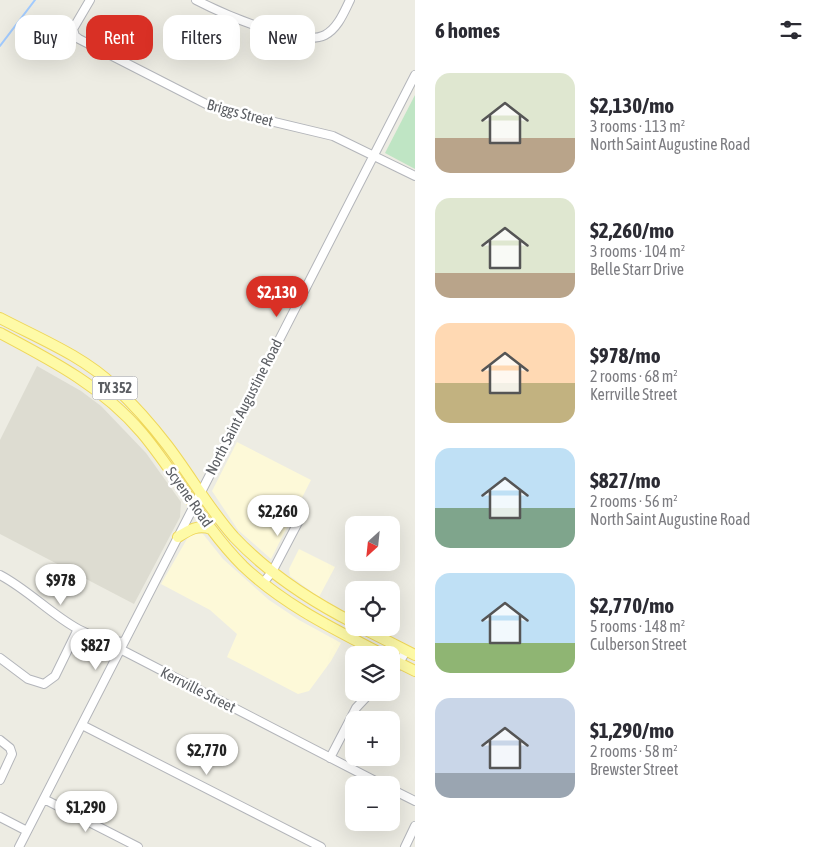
<!DOCTYPE html>
<meta charset="utf-8">
<style>
:root{--surface:#fff;--page:#f2f2f3;--text:#2b2b33;--muted:#7c7c81;--accent:#d93025}
body{margin:0;font-family:"Asap Condensed",sans-serif;background:var(--page);color:var(--text);height:100vh;display:flex;flex-direction:column;font-size:19px;white-space:nowrap}
*{box-sizing:border-box;margin:0}
p{font-size:16px;color:var(--muted)}
.icon{flex:none;width:28px;height:28px;fill:none;stroke:currentColor;stroke-width:2;stroke-linecap:round;stroke-linejoin:round}
.map{position:relative;flex:1;overflow:hidden}
.drawer{display:flex;flex-direction:column;background:var(--surface);width:410px}
.drawer>*{flex:none}
.banner{position:absolute;left:15px;top:15px;width:325px;height:45px;display:flex;gap:10px}
.needle{width:32px;rotate:207deg}
.fabs{position:absolute;left:345px;top:516px;display:grid;gap:10px}
.fabs a{display:grid;place-items:center;width:55px;height:55px;border-radius:10px;background:var(--surface);box-shadow:0 5px 20px #0002;font-size:25px}
.price{position:absolute;translate:-50% -42px;padding:0 11px;border-radius:18px;background:#fff;color:#222;font-size:16px;line-height:32px;filter:drop-shadow(0 1px 2px #0008)}
.price::after{content:'';position:absolute;left:50%;top:30px;width:15px;height:11px;margin-left:-8px;background:inherit;clip-path:polygon(0 0,100% 0,50% 100%)}
.price.selected{background:var(--accent);color:#fff}
ul{padding:0;list-style:none}
li{display:flex;align-items:center;gap:15px;height:125px;padding:0 20px}
li span{display:grid;place-items:center;flex:none;width:140px;height:100px;border-radius:15px;color:#555}
li>.icon{margin-inline-start:auto}
span .icon{width:60px;height:60px;fill:#fffc;stroke-width:1}
li b{font-size:21px}
h2{display:flex;justify-content:space-between;align-items:center;height:60px;padding:0 20px;font-size:21px}
.chip{padding:0 18px;border-radius:15px;background:var(--surface);box-shadow:0 5px 20px #0002;font-size:18px;line-height:45px}
.chip.selected{background:var(--accent);color:#fff}
main{display:flex;flex:1;min-height:0}
.map>svg:first-child{display:block}
.commercial{fill:#fdf9d8}
.education{fill:#dddcd1}
.green{fill:#bfe5c4}
.lines{fill:none;stroke-linecap:round;stroke-linejoin:round}
.stream{stroke:#a2cbfe;stroke-width:2}
.minor-casing{stroke:#b3b5ba;stroke-width:10}
.major-casing{stroke:#efd75a;stroke-width:12}
.minor{stroke:#fff;stroke-width:8}
.major{stroke:#fefaa7;stroke-width:10}
.labels{text-anchor:middle;stroke-width:5;stroke-linejoin:round;paint-order:stroke}
.shield{fill:#fff;stroke:#8c8e92;stroke-width:1}
.shield-label{font-size:14px;font-weight:bold;fill:#5b5e63}
.street-label{font-size:15px;fill:#5b5e63;stroke:#fff}
</style>
<main>
<div class="map">
<svg width="415" height="847" viewBox="0 0 415 847">
<rect width="100%" height="100%" fill="#edece3"/>
<!-- commercial -->
<path class="commercial" d="M237,442L311,480L271,559L238,530L212,491Z
M191,532L203,534L223,559L269,600L299,620L341,643L331,661L309,691L298,694L227,657L237,634L210,610L161,584Z
M299,549L335,567L319,597L290,576L289,569Z"/>
<!-- education -->
<path class="education" d="M37,366L81,391L101,406L146,453L181,502L180,517L134,604L0,534V440Z"/>
<!-- green -->
<path class="green" d="M415,95V169L385,153Z"/>
<g class="lines">
<!-- stream -->
<path class="stream" d="M0,46L35,0"/>
<defs>
<path id="minor" d="M90,0L73,29L75,36L79,39L212,107L333,136L415,176
M196,0C221,13 300,48 325,35C338,28 344,12 350,0
M0,575C42,597 72,641 124,642
M263,583L272,572L304,511
M120,649L383,785
M0,658L28,679L44,684L55,676L78,629
M391,677L406,651
M82,725L321,847
M0,740L10,748L12,754L0,780
M330,758L356,708L371,692
M391,789L415,801
M44,799L138,847
M0,817L27,831
M19,847L415,75
M405,847L415,826"/>
<path id="major" d="M0,318C38,338 83,356 114,386C133,404 151,424 167,445C190,475 209,509 234,537C269,574 309,600 354,623
M0,333C53,361 103,387 142,433C178,476 203,526 243,566C284,605 334,629 384,655
M178,537C189,530 198,524 211,529
M362,628L415,655
M391,659L415,671"/>
</defs>
<!-- minor casing -->
<use href="#minor" class="minor-casing"/>
<!-- major casing -->
<use href="#major" class="major-casing"/>
<!-- minor -->
<use href="#minor" class="minor"/>
<!-- major -->
<use href="#major" class="major"/>
</g>
<g class="labels">
<!-- shield labels -->
<rect class="shield" x="92.5" y="376.5" width="45" height="23" rx="4"/>
<g class="shield-label">
<text x="115" y="393">TX 352</text>
</g>
<!-- street labels -->
<g class="street-label">
<text transform="translate(240 113) rotate(15)" y="5">Briggs Street</text>
<text transform="translate(244 407) rotate(-63)" y="5">North Saint Augustine Road</text>
<text transform="translate(189 497) rotate(55)" y="5">Scyene Road</text>
<text transform="translate(198 690) rotate(27)" y="5">Kerrville Street</text>
</g>
</g>
</svg>
<div class="fabs">
<a><svg class="needle" viewBox="-14 -14 28 28"><path d="M0-13l5 13h-10z" fill="#e53935"/><path d="M0 13l5-13h-10z" fill="#7c7c81"/></svg></a>
<a><svg class="icon" aria-label="locate" viewBox="0 0 24 24"><circle cx="12" cy="12" r="6"/><path d="M12 2v4M12 18v4M2 12h4M18 12h4"/></svg></a>
<a><svg class="icon" aria-label="layers" viewBox="0 0 24 24"><path d="M12 4l9 5-9 5-9-5zM3 14l9 5 9-5"/></svg></a>
<a>+</a>
<a>−</a>
</div>
<b class="price selected" style="left:277px;top:318px">$2,130</b>
<b class="price" style="left:278px;top:537px">$2,260</b>
<b class="price" style="left:61px;top:606px">$978</b>
<b class="price" style="left:96px;top:671px">$827</b>
<b class="price" style="left:207px;top:776px">$2,770</b>
<b class="price" style="left:86px;top:833px">$1,290</b>
<div class="banner">
<a class="chip">Buy</a>
<a class="chip selected">Rent</a>
<a class="chip">Filters</a>
<a class="chip">New</a>
</div>
</div>
<section class="drawer">
<h2>6 homes<svg class="icon" aria-label="filters" viewBox="0 0 24 24"><path d="M4 7h16M4 17h16"/><circle cx="9" cy="7" r="2"/><circle cx="15" cy="17" r="2"/></svg></h2>
<ul>
<li><span style="background:linear-gradient(#dfe7d0 65%,#b9a48a 0)"><svg class="icon" aria-label="home" viewBox="0 0 24 24"><path d="M3 11l9-7 9 7M6 9v11h12V9"/></svg></span><div><b>$2,130/mo</b><p>3 rooms · 113 m²</p><p>North Saint Augustine Road</p></div></li>
<li><span style="background:linear-gradient(#dfe7d0 75%,#b9a48a 0)"><svg class="icon" aria-label="home" viewBox="0 0 24 24"><path d="M3 11l9-7 9 7M6 9v11h12V9"/></svg></span><div><b>$2,260/mo</b><p>3 rooms · 104 m²</p><p>Belle Starr Drive</p></div></li>
<li><span style="background:linear-gradient(#ffd9b3 60%,#c2b280 0)"><svg class="icon" aria-label="home" viewBox="0 0 24 24"><path d="M3 11l9-7 9 7M6 9v11h12V9"/></svg></span><div><b>$978/mo</b><p>2 rooms · 68 m²</p><p>Kerrville Street</p></div></li>
<li><span style="background:linear-gradient(#bfe0f5 60%,#7fa58c 0)"><svg class="icon" aria-label="home" viewBox="0 0 24 24"><path d="M3 11l9-7 9 7M6 9v11h12V9"/></svg></span><div><b>$827/mo</b><p>2 rooms · 56 m²</p><p>North Saint Augustine Road</p></div></li>
<li><span style="background:linear-gradient(#bfe0f5 70%,#8fb573 0)"><svg class="icon" aria-label="home" viewBox="0 0 24 24"><path d="M3 11l9-7 9 7M6 9v11h12V9"/></svg></span><div><b>$2,770/mo</b><p>5 rooms · 148 m²</p><p>Culberson Street</p></div></li>
<li><span style="background:linear-gradient(#c9d6e8 75%,#9aa5b1 0)"><svg class="icon" aria-label="home" viewBox="0 0 24 24"><path d="M3 11l9-7 9 7M6 9v11h12V9"/></svg></span><div><b>$1,290/mo</b><p>2 rooms · 58 m²</p><p>Brewster Street</p></div></li>
</ul>
</section>
</main>
